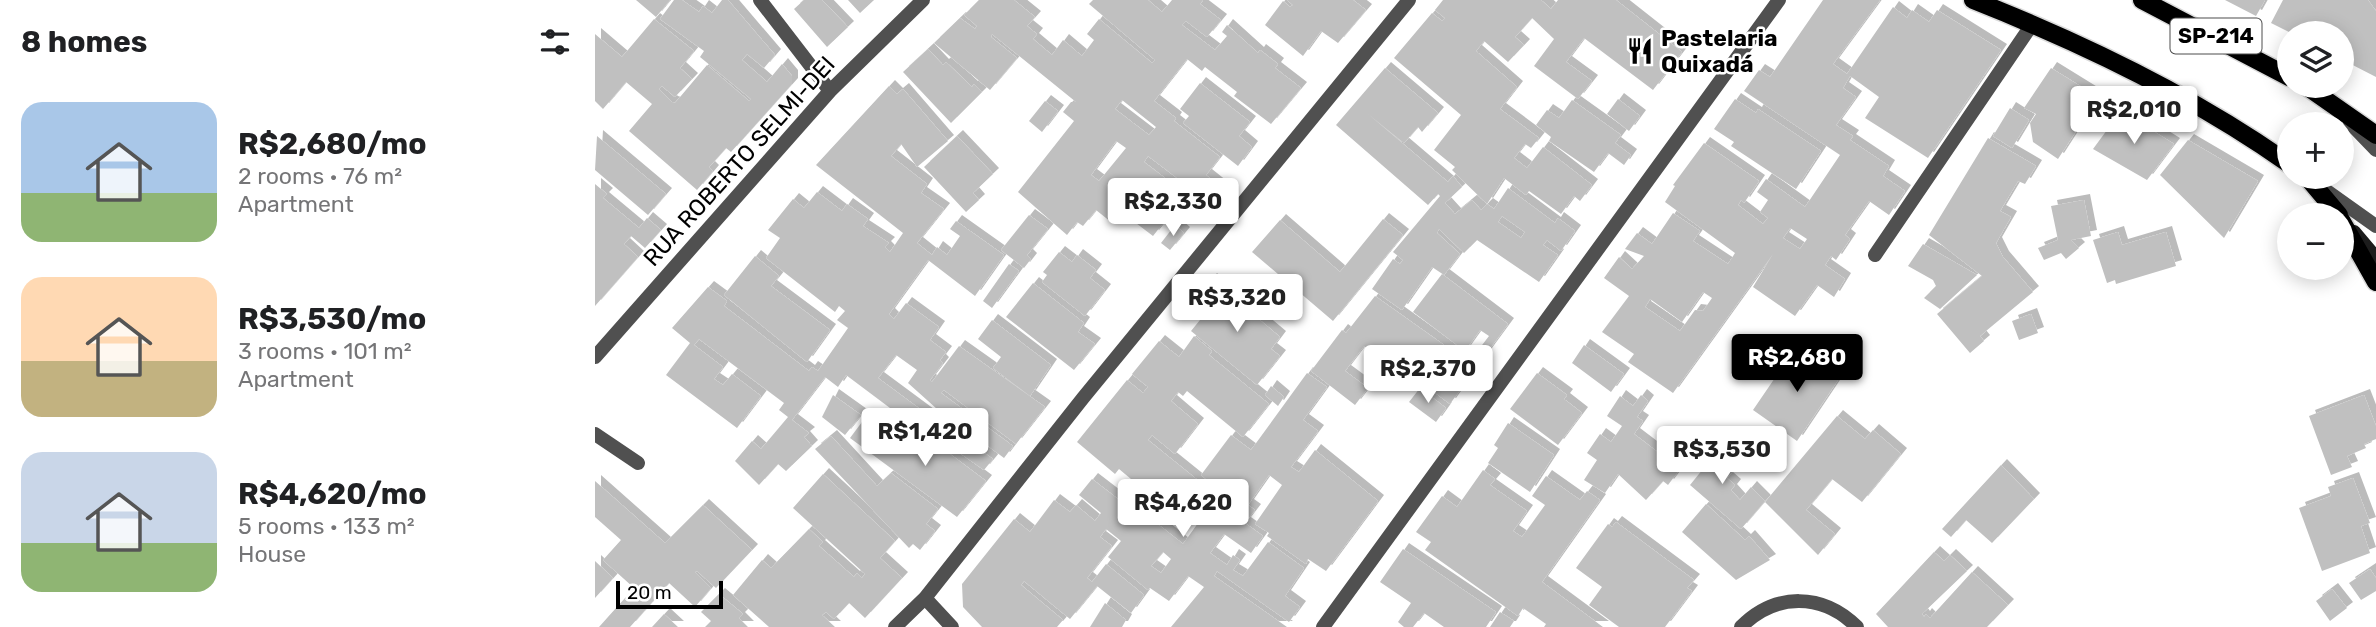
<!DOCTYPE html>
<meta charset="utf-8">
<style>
:root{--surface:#fff;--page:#f2f2f2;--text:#202124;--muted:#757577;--accent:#000}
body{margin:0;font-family:Rubik,sans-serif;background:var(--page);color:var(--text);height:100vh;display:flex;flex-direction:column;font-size:26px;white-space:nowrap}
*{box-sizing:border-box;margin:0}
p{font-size:23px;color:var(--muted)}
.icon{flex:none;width:38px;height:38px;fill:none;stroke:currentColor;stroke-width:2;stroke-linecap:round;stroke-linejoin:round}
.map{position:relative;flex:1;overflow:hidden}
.side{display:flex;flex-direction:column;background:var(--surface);width:595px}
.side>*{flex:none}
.buttons{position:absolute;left:1682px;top:21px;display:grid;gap:14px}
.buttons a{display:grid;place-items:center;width:77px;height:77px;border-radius:50%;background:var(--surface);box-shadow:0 4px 18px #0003;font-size:35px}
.scale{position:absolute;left:21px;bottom:18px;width:107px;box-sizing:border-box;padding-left:7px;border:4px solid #000;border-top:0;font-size:19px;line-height:24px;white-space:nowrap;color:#000;-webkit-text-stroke:5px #fff;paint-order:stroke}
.price{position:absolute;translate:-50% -60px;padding:0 16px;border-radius:7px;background:#fff;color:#222;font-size:23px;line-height:46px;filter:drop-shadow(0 2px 4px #0008)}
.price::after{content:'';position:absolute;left:50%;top:42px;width:21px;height:16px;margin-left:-10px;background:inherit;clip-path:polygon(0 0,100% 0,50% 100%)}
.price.on{background:var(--accent);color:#fff}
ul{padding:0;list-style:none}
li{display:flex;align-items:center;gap:21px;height:175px;padding:0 21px}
li span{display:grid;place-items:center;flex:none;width:196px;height:140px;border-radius:21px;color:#555}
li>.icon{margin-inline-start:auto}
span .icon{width:84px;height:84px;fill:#fffc;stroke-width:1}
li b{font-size:30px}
h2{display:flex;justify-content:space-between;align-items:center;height:84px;padding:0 21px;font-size:30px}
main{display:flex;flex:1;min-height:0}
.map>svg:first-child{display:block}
.building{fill:#c0c0c0;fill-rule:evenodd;filter:url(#shadow)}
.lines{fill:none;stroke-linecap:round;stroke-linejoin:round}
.primary-casing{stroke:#dbdbdb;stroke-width:21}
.lane{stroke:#505050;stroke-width:14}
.street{stroke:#505050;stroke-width:14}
.secondary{stroke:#1d1d1d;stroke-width:14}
.primary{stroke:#000;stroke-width:18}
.labels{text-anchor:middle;stroke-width:5;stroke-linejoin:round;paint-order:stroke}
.shield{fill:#fff;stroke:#4c4c4c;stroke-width:2}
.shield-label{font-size:21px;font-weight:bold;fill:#000}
.poi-label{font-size:23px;font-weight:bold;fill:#000;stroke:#fff;text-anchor:start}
.street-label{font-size:23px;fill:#000;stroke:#fff}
</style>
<main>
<section class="side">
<h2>8 homes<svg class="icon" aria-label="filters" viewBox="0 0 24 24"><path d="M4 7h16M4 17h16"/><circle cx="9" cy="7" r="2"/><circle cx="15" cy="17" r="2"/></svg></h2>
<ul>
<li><span style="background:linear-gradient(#a9c7e8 65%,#8fb573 0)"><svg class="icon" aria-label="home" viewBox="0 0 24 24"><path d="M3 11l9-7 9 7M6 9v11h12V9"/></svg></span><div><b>R$2,680/mo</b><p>2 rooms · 76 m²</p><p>Apartment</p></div></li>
<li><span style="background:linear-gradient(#ffd9b3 60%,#c2b280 0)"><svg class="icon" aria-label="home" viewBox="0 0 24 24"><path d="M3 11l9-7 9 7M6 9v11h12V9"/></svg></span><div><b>R$3,530/mo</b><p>3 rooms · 101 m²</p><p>Apartment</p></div></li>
<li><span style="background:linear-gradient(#c9d6e8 65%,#8fb573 0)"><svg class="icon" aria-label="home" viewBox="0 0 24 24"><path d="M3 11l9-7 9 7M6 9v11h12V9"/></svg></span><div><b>R$4,620/mo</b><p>5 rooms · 133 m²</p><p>House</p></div></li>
</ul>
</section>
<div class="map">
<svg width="1781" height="627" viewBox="0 0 1781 627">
<defs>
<filter id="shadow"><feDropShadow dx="6" dy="-6" stdDeviation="0" flood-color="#0004"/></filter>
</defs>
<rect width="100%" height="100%" fill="#fff"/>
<!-- building -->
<path class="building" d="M41,0H75L61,17Z
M79,0H87L104,12L108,6L117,13L127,0H133L180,55L169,68L152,54L147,60L172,82L187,64L197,76V84L136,152L131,148L114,167L118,171L102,190L34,131L57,104L31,82L8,109L0,101V34L27,57L59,19L99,51L85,68L97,79L80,97L67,86L64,89L77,102L80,103L112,65L154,101L156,99L105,57L109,51L65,19Z
M209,0H227L253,27L232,47L199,9Z
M253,0H279L265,13Z
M384,0H419L440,17L432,26L442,34L438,39L457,55L468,40L487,56L499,40L492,34L504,19L557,63L560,60L494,4L498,0H553L567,12L577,0H608L605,4L626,20L612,37L591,21L587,25L620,50L632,36L627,32L632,25L663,53L665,50L683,64L680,68L706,88L676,124L639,96L642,92L610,67L607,71L592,59L559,101L581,118L579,121L625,157L611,175L626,187L609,209L593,197L598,190L553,156L549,162L591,194L558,236L525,211L516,222L501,210L488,226L482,222L472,235L423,192L479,121L468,112L476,102H481L397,34L396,37L422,58L395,90L339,43L365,18L380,29L382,26L369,15ZM527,100L561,127L554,135L520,109ZM521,141L531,148L504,181L496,175Z
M692,0H758L771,10L743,43L726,31L708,56L670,25L688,1L695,7L698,5Z
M848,0H946L956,9L963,0H1021L1087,52L1058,90L989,38L971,62L997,81L983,99L939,66L959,39L937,18L920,37L929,45L913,62L889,41L881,51L922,87L905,109L944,138L936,148L930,144L919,158L932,168L948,147L997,185L985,201L979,196L966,214L934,191L931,195L909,178L892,204L857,170L860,167L839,150L866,115L799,58L837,13L847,21L850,18L840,10Z
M1228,0H1285L1238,64L1252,74L1298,7L1312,18L1317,10L1334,22L1342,10L1406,50L1333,158L1270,118L1284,97L1255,76L1248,88L1261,97L1241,125L1258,136L1255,140L1294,166L1288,176L1310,191L1294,215L1274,201L1250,235L1255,239L1241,260L1236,256L1230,265L1250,279L1239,297L1222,285L1200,316L1158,287L1178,254L1078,393L1033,362L1039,354L1007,332L1034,296L1009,278L1024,257L1037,269L1049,256L1030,249L1042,233L1057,244L1078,213L1105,231L1098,241L1133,264L1140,253L1070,202L1080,186L1078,185L1109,143L1164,181L1149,203L1146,200L1143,205L1168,224L1173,218L1165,212L1173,200L1162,192L1171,179L1210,207L1245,155L1149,91L1164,70L1175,77ZM1195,228L1212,239L1205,249L1188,238ZM1108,292L1117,298L1108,311L1100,310L1085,331L1050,307L1055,299L1087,322Z
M1630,0H1670L1661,16Z
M1688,0H1773L1781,11V77L1746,59V33H1696L1676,23Z
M333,49L348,65L351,62L377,87L379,84L387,92L356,123L308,72Z
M790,68L843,113L827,132L823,127L809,143L773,114L853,182L858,176L867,187L850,203L860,214L877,200L886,210L892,204L899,209L913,188L960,223L963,218L980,231L966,251L952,240L948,245L963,255L944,282L882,240L869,253L844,229L842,233L865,254L849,275L837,267L807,310L777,289L798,259L805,264L808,260L798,252L845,196L843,194L833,205L741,125ZM907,216L930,232L926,238L903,222Z
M1456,68L1503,97L1463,159L1438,142L1435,123L1441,114L1429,108Z
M605,83L655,122L644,136L657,147L643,166L588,123L594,116L585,109Z
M294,86L302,94L308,89L353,141L322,167L306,144L296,156L332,184L326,193L349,209L322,243L337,255L342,247L352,255L365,236L355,229L361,221L409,255L380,296L333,260L294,314L299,319L311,303L344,327L335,340L351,352L345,360L348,363L335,380L337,382L364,346L450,407L421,444L349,390L346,393L418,446L409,458L393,446L388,452L398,459L389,470L339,435L352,418L313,383L322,370L301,355L283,378L333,415L323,429L251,375L243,387L230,377L197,420L214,433L209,437L217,446L191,471L183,464L164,485L140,461L157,441L166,449L193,417L184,410L189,403L104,339L99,345L128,367L119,379L128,385L137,374L166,396L142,428L71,375L95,343L77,328L113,287L132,301L129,306L214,371L217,367L223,371L253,328L242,320L250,311L244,306L240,312L171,258L185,238L173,230L198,199L209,208L222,192L247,211L252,204L273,219L268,226L294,243L290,247L295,252L308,233L221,165Z
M1023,99L1045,116L1034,131L1012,114Z
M1140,99L1161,113L1163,109L1226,151L1201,189L1136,146L1139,142L1119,129Z
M977,100L1026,135L1020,143L1036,155L1029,165L1013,153L999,172L954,141L956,137L941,125L952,110L964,118Z
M450,101L463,111L447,132L434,121Z
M1415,108L1434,120L1417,148L1398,136Z
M1526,111L1579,144L1552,180L1498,149Z
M2,136L71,194L53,215L0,170Z
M362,136L398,174L378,193L384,200L371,212L329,167Z
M1393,138L1441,166L1430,184L1423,181L1405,211L1416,217L1401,243L1408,257L1438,292L1385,336L1389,341L1375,353L1342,314L1387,276L1334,235Z
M1593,140L1663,181L1629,238L1565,175Z
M0,184L12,194L8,198L44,228L52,218L66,230L50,248L36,236L29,244L43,257L0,306Z
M1489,200L1496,236L1476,240L1484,248L1471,259L1466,253L1449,260L1443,248L1463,240L1456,206Z
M434,215L453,229L432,255L436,259L429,268L406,250Z
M788,219L808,235L738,321L657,252L685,220L745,272Z
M580,225L589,233L575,250L566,243Z
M1523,232L1527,245L1571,232L1581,266L1521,284L1520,280L1512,283L1498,240Z
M1328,244L1382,275L1345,309L1329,298L1341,286L1338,280L1313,266Z
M464,252L477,262L482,255L501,270L495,278L510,290L490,316L447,282L452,275L448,272Z
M160,256L184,276L176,286L235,330L212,362L129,295Z
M414,264L424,271L397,308L388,301Z
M847,274L913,324L888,358L881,353L894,336L885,330L870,351L818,312Z
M616,279L685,337L676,349L685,356L662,385L596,331L618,304L604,292Z
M438,283L489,323L483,332L500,344L479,370L411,317Z
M780,296L873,362L875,359L883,365L855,404L798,361L795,366L769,346L750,371L773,388L760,405L716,371L747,330L751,333Z
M1436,314L1443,333L1424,340L1417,321Z
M397,320L456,365L435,396L398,368L406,357L383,339Z
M599,336L617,351L614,355L674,404L648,437L592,391L588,396L583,392L576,401L603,424L580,454L557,435L553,440L610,486L584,519L524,469L520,474L482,442L532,380L548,393L553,387L537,374L564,341L584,357Z
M989,345L1029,374L1016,392L977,363Z
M1201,347L1245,377L1202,441L1158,410Z
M712,373L732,387L708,420L723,431L696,467L704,472L720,450L783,501L731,571L713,559L711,564L672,536L674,533L660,524L687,485L674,475L653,505L660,510L650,523L668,536L656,553L629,534L615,553L632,565L638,555L645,560L638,570L648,576L673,542L709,568L690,596L705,607L694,622L622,571L619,576L692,627H576L609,587L593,576L574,601L555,588L553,590L513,557L526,541L511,529L505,537L517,546L492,578L497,582L511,564L549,595L536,613L502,586L475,619L429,581L426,585L468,620L462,627H387L368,607L367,584L419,519L435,532L459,500L475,512L481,505L500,521L506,513L484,495L497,479L523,499L526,495L588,544L626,491L606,475L636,435L656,450ZM568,552L576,559L566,573L556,566Z
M942,373L972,395L969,399L987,413L963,445L915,409Z
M676,386L689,397L683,406L670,395Z
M825,388L851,408L841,422L814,402Z
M238,395L266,415L250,435L227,417Z
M1046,395L1053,401L1042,417L1048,421L1039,434L1085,469L1073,485L1068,481L1051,500L1023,474L1010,493L989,480L1002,460L992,453L1005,434L1016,442L1027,426L1012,416L1025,396L1038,406Z
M1769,395L1781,426V439L1769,444L1771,448L1752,456L1757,467L1736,475L1714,416Z
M1242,416L1270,439L1278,430L1306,454L1267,502L1237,479L1211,510L1240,534L1223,555L1170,502Z
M267,422L306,452L323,430L391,481L362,517L255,438Z
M913,423L959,455L935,492L893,463L903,448L899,445Z
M236,436L282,486L296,473L343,509L331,524L340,531L325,550L318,544L314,548L220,449Z
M1108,437L1139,470L1132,478L1140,485L1136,490L1145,500L1156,487L1170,501L1146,529L1095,485L1108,469L1093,453Z
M1406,465L1439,499L1397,543L1371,520L1356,537L1347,529Z
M888,470L900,479L895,485L932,511L918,531L927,537L950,505L937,496L951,476L985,500L992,491L1005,500L947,582L1008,627H949L951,624L928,608L923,616L830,550L836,542L821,532L847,496L862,507Z
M228,474L300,541L285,558L307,578L270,618L254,603L239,619L231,612L227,615L240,627H174L138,595L167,560L176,568L214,529L228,542L224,546L259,577L262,573L267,578L270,574L198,508Z
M1758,478L1775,523L1766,526L1775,553L1727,571L1704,508L1736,496L1733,487Z
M0,481L70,543L108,505L157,550L121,588L102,571L100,572L116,588L100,607L74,583L35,627H4L39,588L8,560L26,540L0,517Z
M1111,504L1150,540L1154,536L1175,560L1141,580L1087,532Z
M1021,522L1099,580L1092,588L1097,591L1070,627H1024L994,605L1007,587L981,568L1013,524L1017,527Z
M808,549L901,612L891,627H849L829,613L818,627H809L803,622L816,603L785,582Z
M1339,552L1349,561L1355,555L1372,571L1327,614L1329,617L1331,614L1335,618L1377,572L1413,605L1392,627H1293L1281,614Z
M0,561L18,578L0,598Z
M1775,569L1781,578V591L1766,600L1754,583Z
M1737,589L1752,608L1735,621L1721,601Z
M124,594L148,614L144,618L153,627H110L116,621L106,612Z
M510,603L531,620L527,627H495Z
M905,612L919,621L915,627H895Z
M69,614L83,627H57Z"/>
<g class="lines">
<defs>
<path id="primary" d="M1378,0C1487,43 1598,96 1694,164
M1547,0L1694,77
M1711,86L1781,135
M1712,177L1744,215
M1746,220L1781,282"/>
</defs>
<!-- primary casing -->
<use href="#primary" class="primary-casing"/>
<!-- lane -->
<path class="lane" d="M1755,123L1781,150
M1726,187L1781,226
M1280,255L1438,23
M0,434L43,463"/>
<!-- street -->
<path class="street" d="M165,0L235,91
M0,357L235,91L328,0
M330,598L357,627
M300,627L330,598L488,398L814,0
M728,627L1184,0
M1146,627C1180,592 1228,593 1262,627"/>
<!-- secondary -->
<path class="secondary" d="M1759,232L1781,258"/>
<!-- primary -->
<use href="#primary" class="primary"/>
</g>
<!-- icons -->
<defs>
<symbol id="restaurant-bare" viewBox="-9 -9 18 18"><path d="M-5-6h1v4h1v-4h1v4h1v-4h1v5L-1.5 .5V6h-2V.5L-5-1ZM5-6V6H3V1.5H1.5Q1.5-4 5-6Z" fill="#000" stroke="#fff" stroke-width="2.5" paint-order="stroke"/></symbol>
</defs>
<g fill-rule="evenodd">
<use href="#restaurant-bare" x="1026" y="32" width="38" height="38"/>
</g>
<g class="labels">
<!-- shield labels -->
<rect class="shield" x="1575.5" y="18.5" width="91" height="35" rx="5"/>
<g class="shield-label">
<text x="1621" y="43">SP-214</text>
</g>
<!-- poi labels -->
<g class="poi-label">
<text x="1066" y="46">Pastelaria<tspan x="1066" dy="26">Quixadá</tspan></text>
</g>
<!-- street labels -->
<g class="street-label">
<text transform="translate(144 161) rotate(-48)" y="8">RUA ROBERTO SELMI-DEI</text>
</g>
</g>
</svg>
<div class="buttons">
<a><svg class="icon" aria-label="layers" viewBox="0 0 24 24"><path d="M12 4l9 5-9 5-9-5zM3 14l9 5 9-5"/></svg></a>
<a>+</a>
<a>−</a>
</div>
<div class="scale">20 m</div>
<b class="price" style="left:1539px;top:146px">R$2,010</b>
<b class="price" style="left:578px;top:238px">R$2,330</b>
<b class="price" style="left:642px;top:334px">R$3,320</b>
<b class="price on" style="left:1202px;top:394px">R$2,680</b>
<b class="price" style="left:833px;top:405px">R$2,370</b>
<b class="price" style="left:330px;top:468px">R$1,420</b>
<b class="price" style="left:1127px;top:486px">R$3,530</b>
<b class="price" style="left:588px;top:539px">R$4,620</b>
</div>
</main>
